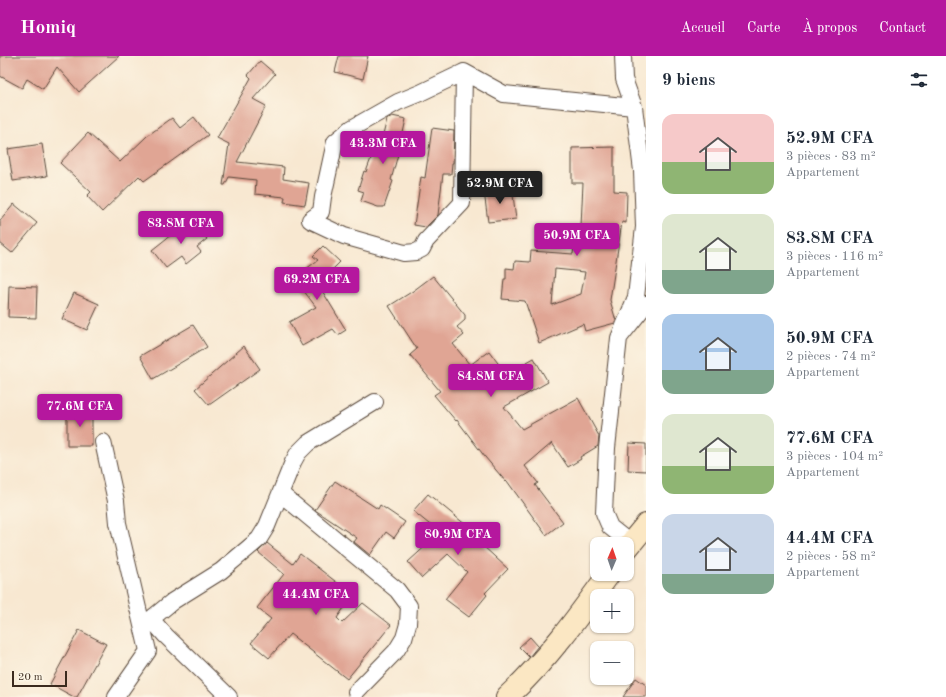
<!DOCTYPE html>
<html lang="fr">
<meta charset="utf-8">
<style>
:root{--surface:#fff;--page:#f2f2f3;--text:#1f2937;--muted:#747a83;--accent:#b5179e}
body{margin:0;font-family:"Old Standard TT",serif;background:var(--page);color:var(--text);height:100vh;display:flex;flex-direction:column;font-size:15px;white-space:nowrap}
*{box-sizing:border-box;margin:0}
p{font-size:13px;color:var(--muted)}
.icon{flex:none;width:22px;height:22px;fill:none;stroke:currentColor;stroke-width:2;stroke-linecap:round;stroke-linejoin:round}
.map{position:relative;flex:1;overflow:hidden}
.side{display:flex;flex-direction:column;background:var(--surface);width:300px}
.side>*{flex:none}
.needle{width:26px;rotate:2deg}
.fabs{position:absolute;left:590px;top:481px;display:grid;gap:8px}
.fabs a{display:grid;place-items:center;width:44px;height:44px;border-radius:8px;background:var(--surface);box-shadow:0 1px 3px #0004;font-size:20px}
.scale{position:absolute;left:12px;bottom:10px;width:55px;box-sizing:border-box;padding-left:4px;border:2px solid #3b2a1e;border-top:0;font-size:11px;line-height:14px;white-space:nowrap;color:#3b2a1e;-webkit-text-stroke:3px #fcf5e5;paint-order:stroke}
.price{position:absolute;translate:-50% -34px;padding:0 9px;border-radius:4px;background:var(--accent);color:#fff;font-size:13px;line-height:26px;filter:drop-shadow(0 1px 2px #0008)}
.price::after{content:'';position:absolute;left:50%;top:24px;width:12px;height:9px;margin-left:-6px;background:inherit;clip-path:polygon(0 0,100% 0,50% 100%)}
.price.on{background:#222;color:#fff}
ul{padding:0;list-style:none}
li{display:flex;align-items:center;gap:12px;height:100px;padding:0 16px}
li span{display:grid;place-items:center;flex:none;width:112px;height:80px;border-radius:12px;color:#555}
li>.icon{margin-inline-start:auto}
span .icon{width:48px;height:48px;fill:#fffc;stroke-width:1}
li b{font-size:17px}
h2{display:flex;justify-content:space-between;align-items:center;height:48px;padding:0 16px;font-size:17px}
header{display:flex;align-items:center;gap:24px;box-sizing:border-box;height:56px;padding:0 20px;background:var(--accent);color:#fff}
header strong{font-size:19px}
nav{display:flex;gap:22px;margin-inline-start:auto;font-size:14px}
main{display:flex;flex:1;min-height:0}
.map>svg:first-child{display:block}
.building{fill:#e0a594;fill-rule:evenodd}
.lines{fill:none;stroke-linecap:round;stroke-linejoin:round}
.street-casing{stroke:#574639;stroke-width:18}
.secondary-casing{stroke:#574639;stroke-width:24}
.street{stroke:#fff;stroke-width:16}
.secondary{stroke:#fbe7c3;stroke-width:22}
</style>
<header>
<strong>Homiq</strong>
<nav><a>Accueil</a><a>Carte</a><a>À propos</a><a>Contact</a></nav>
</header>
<main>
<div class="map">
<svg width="646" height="641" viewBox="0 0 646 641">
<rect width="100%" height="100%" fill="#fcf5e5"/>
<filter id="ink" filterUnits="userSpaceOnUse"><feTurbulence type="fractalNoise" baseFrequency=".025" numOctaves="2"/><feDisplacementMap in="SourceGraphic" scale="8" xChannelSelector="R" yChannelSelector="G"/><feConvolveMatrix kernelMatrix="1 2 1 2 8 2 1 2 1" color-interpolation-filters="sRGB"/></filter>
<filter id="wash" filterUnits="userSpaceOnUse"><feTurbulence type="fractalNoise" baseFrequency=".012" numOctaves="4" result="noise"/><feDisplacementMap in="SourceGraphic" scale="16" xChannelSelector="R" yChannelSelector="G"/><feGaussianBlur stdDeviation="0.9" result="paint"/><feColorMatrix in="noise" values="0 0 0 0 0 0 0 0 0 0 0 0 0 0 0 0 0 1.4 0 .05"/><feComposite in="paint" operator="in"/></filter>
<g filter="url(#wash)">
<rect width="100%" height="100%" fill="#f8e8d1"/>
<g id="blocks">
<!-- building -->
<path class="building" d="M0,0H119L79,36L57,11L43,33L27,23L22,32L0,20Z
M339,0H368L363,23L335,16Z
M260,5L275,18L253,43L266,50L237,106L284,111L283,123L309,127L305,149L284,146L285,141L255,138L256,124L229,121L225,129H223L229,88L217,82L251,22L248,19Z
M392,60L406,63L400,91L391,124L393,125L384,151H378L361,145L364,136L358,134L364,115L366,116L373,97L378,99L387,63Z
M194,61L208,79L144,125L139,120L102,156L87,140L91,136L60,107L88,77L120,106L147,80L172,62L180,72Z
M432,72L454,75L453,107H452L451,118H443L438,159L426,171L414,169L421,121L425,122Z
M42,88L47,120L13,125L8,93Z
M614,91V135L627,136L626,167L622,166L610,244L616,265L615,267L585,275L583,268L539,287L525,245L502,243L504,223H506V212L514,213L515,205L530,206L531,195L573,198L577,170H581L583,127H572V92ZM555,213L585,216L581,238L552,249Z
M512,131L516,163L488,166L484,135Z
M14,148L37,167L12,197L0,187V165Z
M191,163L207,183L197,191L201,196L186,208L181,201L166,212L152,194Z
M323,190L340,206L318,228L346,274L338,279L333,273L302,290L289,266L316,251L294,222L318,204L313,200Z
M433,220L465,259V264L457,271L464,279L453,288L470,309L489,295L506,318L534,302L548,326L504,351L522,373L578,342L599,380L598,390L580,401L581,403L568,411L552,387L525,410L538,427L535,429L563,466L546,479L507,425L506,426L485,401L457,364L456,365L434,339L440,335L410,299L417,293L389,250L413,235Z
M9,230L37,231L36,262L8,261Z
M74,237L99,248L87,274L62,263Z
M193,269L207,291L153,323L140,300Z
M244,290L260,313L209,349L195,333Z
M67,353H92V390H67Z
M629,387L646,388V415L628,414Z
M335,425L378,453L380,449L405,466L394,482L386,476L370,499L354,486L357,482L315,454Z
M428,438L472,474L476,470L489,482L482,489L508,513L485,537L487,539L469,561L445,543L467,516L448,498L422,522L408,506L440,477L413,455Z
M267,487L293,508L300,498L353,539L337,562L342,567L363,547L391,569L347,623L290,578L269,602L251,587L271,563L257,552L284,518L258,496Z
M79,574L106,588L77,641H74L50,628Z
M530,581L538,590L529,601L519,591Z
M636,622L646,629V641H623Z"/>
</g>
</g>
<g filter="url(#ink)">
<use href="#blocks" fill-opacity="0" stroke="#574639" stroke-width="1"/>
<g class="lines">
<defs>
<path id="street" d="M623,0L624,23L634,51L642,115L644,171L636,241L619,282L646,248
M464,16L462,147L426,185L422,193L416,196L404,197L344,180L310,164L321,156L323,141L335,86L352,72L398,46L420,37Z
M464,16L504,38L634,51
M619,282L607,392L604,457L610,471L630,487
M103,386L116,445L118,467L148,595L116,641
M281,438L397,534L409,550L408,568L404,582L396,595L356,636
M229,641L165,579L151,563L173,545L221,515L259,483L267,470L293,406L298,397L308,387L375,346"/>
<path id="secondary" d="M627,492L646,469
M507,641C546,605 578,561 609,518"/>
</defs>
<!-- street casing -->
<use href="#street" class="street-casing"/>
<!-- secondary casing -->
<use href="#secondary" class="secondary-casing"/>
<!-- street -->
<use href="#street" class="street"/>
<!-- secondary -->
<use href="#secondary" class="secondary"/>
</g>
</g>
</svg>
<div class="fabs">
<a><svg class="needle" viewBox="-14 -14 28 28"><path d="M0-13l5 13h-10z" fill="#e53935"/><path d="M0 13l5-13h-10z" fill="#747a83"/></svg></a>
<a>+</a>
<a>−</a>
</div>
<div class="scale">20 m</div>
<b class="price" style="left:383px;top:109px">43.3M CFA</b>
<b class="price on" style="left:500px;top:149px">52.9M CFA</b>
<b class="price" style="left:181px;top:189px">83.8M CFA</b>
<b class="price" style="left:577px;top:201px">50.9M CFA</b>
<b class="price" style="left:317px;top:245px">69.2M CFA</b>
<b class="price" style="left:491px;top:342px">84.8M CFA</b>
<b class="price" style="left:80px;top:372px">77.6M CFA</b>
<b class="price" style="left:458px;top:500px">80.9M CFA</b>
<b class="price" style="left:316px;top:560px">44.4M CFA</b>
</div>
<section class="side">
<h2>9 biens<svg class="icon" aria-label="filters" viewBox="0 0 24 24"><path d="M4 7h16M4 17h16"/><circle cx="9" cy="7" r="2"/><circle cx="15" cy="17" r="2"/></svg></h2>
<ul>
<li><span style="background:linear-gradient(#f6c9c9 60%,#8fb573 0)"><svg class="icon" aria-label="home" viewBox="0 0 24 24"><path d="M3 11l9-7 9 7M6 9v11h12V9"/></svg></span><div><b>52.9M CFA</b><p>3 pièces · 83 m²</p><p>Appartement</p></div></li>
<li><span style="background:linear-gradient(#dfe7d0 70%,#7fa58c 0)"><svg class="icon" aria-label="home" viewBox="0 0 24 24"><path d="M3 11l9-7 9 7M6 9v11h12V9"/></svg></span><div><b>83.8M CFA</b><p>3 pièces · 116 m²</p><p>Appartement</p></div></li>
<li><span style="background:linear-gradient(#a9c7e8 70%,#7fa58c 0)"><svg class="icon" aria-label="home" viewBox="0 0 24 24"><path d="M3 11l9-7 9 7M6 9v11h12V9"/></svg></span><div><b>50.9M CFA</b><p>2 pièces · 74 m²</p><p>Appartement</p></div></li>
<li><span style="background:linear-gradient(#dfe7d0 65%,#8fb573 0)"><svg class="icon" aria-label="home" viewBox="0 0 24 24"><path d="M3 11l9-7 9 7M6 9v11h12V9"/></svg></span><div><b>77.6M CFA</b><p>3 pièces · 104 m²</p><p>Appartement</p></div></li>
<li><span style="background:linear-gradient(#c9d6e8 75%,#7fa58c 0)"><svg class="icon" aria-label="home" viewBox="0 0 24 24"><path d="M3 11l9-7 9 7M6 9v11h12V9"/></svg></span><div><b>44.4M CFA</b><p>2 pièces · 58 m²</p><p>Appartement</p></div></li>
</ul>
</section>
</main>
